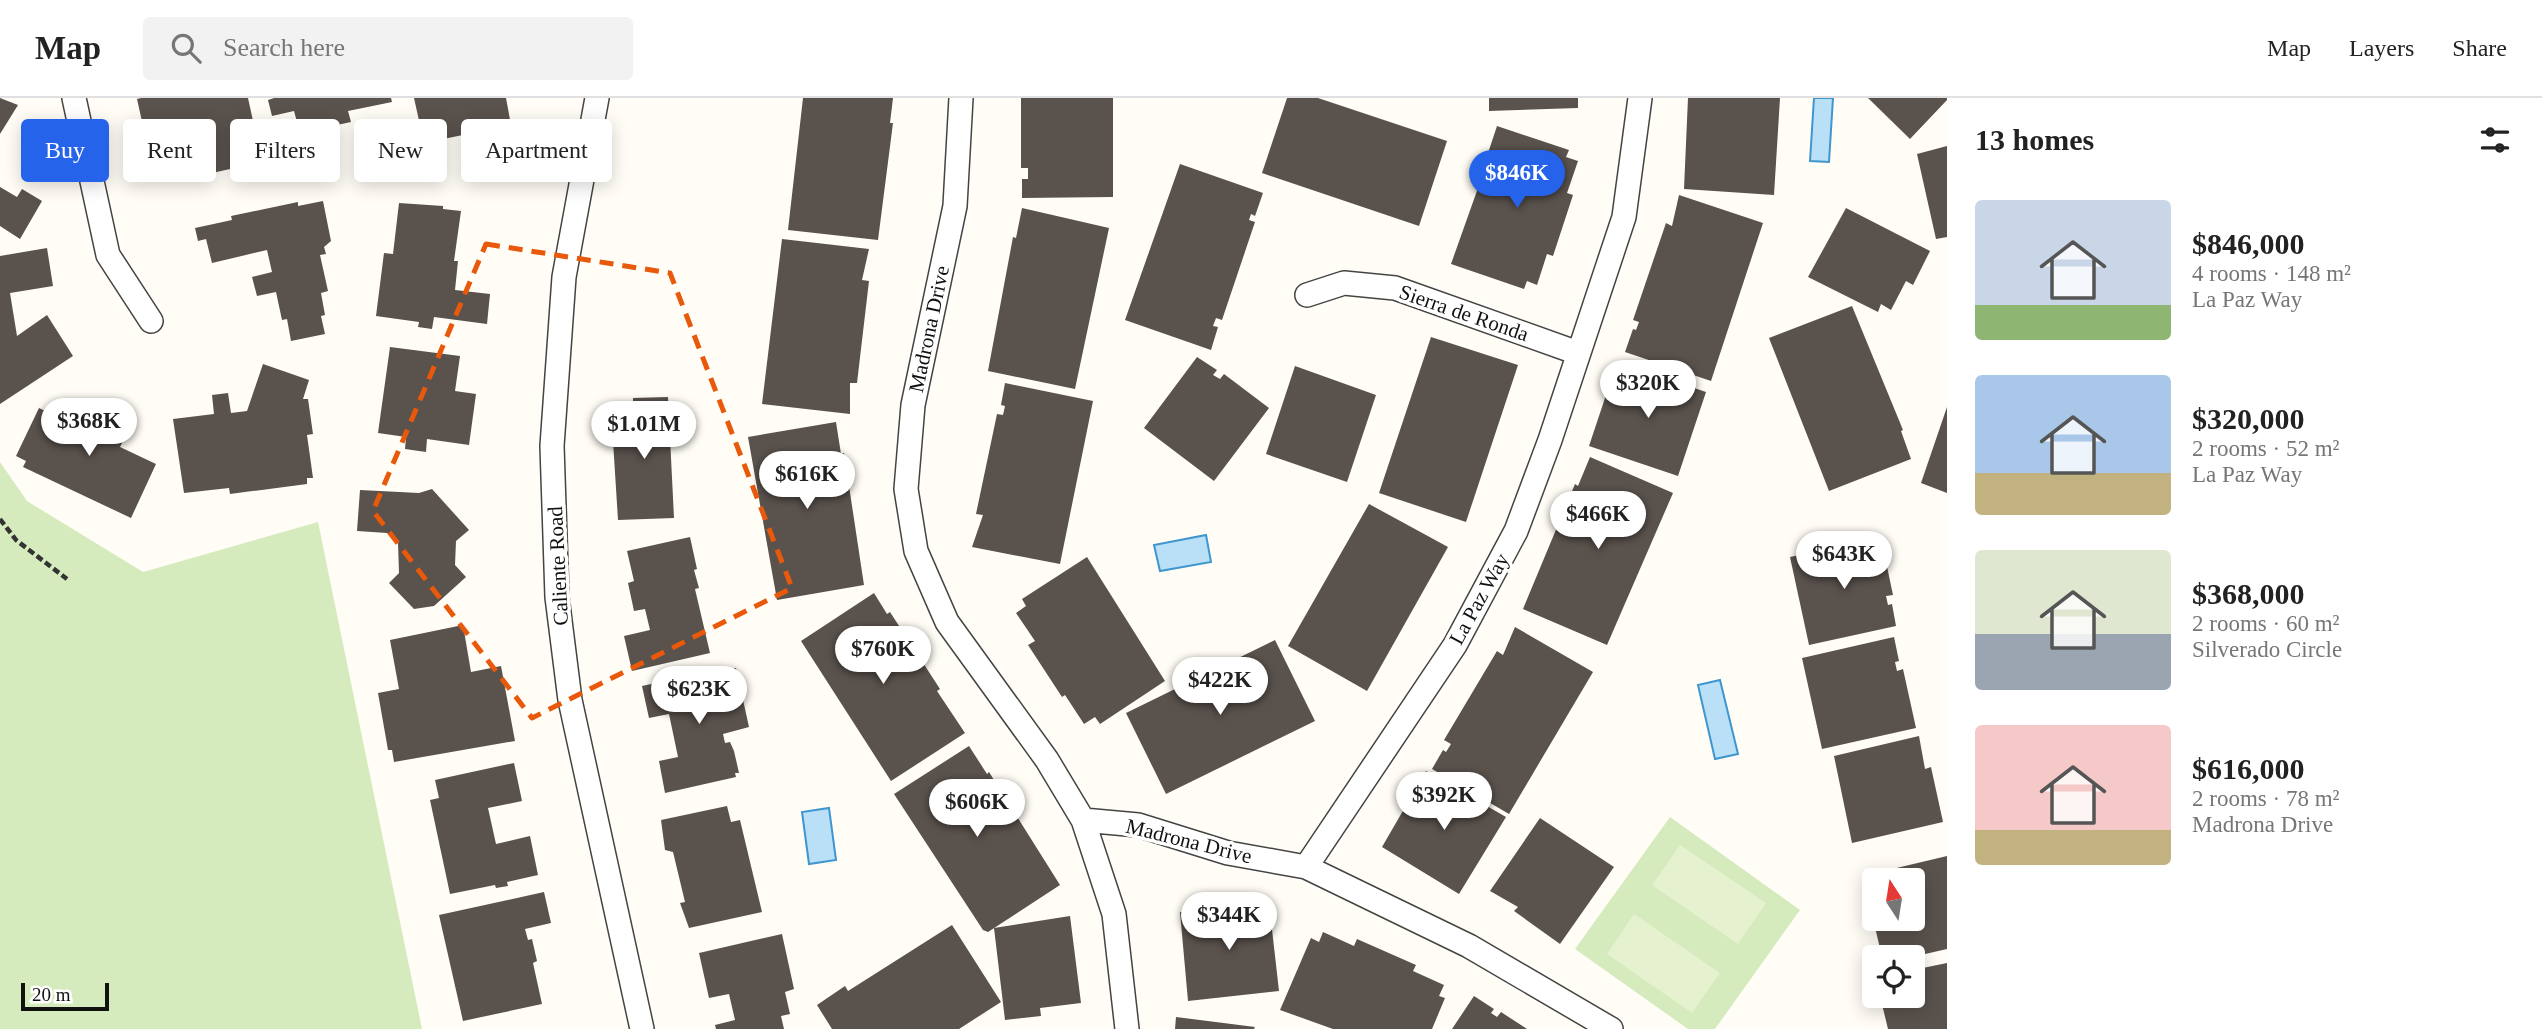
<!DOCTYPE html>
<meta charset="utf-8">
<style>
:root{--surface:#fff;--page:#f2f2f2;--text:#222;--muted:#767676;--line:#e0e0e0;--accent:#2563eb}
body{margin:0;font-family:Georgia,serif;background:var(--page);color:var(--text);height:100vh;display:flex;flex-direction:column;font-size:26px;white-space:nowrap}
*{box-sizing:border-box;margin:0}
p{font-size:23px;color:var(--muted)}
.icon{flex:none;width:38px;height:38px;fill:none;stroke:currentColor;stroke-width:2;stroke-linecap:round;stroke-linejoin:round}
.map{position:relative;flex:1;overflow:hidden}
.drawer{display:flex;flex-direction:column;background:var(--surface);width:595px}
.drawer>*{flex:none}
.guide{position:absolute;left:21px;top:21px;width:665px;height:63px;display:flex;gap:14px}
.needle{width:46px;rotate:348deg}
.tools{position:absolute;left:1862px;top:770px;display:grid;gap:14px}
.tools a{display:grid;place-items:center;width:63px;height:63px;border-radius:7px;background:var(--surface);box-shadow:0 4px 18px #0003;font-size:35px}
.scale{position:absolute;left:21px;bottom:18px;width:88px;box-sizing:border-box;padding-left:7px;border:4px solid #111;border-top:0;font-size:19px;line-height:24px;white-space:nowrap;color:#111;-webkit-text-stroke:5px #fff;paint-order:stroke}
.price{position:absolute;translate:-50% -60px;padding:0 16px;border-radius:24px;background:#fff;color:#222;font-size:23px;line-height:46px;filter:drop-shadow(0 2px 4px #0008)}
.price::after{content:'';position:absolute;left:50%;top:42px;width:21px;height:16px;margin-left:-10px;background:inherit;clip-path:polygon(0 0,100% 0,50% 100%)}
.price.current{background:var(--accent);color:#fff}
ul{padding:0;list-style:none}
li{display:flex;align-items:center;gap:21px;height:175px;padding:0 28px}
li span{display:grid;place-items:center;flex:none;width:196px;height:140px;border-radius:7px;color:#555}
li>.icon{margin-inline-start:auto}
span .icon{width:84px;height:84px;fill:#fffc;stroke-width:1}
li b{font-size:30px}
h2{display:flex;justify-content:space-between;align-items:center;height:84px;padding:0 28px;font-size:30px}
.pill{padding:0 24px;border-radius:7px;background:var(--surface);box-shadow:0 4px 18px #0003;font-size:24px;line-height:63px}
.pill.current{background:var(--accent);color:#fff}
header{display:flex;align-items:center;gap:42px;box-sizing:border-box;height:98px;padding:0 35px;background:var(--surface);border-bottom:2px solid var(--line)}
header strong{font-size:33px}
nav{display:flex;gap:38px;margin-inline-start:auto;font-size:24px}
.search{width:490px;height:63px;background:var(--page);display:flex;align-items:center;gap:18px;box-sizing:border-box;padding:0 24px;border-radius:7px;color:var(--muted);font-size:26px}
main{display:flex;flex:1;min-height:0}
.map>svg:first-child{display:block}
.green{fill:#d5ebbd}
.pitch{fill:#e6f2cf}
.water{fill:#b9e0f7;stroke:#3f96cf;stroke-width:2}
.building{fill:#5a524d;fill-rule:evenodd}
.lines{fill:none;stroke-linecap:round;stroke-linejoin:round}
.street-casing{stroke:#444;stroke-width:26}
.path{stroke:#333;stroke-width:4.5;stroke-dasharray:7 3.5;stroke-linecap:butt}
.street{stroke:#fff;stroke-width:23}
.marked{fill:none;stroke:#e8590c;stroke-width:5;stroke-dasharray:14 9;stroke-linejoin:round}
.labels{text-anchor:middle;stroke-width:7;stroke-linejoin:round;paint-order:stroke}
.street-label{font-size:21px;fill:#111;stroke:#fff}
</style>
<header>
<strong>Map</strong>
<div class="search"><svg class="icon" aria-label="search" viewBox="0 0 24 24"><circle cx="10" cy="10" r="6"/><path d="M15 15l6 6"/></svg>Search here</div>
<nav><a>Map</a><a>Layers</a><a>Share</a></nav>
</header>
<main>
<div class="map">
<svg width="1947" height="931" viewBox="0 0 1947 931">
<rect width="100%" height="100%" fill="#fffdf5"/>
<!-- green -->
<path class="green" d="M0,364L27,403L143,474L318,424L422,931H0Z
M1670,719L1800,812L1715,931H1688L1575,851Z"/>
<!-- pitch -->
<path class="pitch" d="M1680,747L1766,805L1738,846L1652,787Z
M1634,816L1720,875L1692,915L1607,856Z"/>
<!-- water -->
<path class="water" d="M1814,0H1833L1829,64L1810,63Z
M1206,437L1211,464L1160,473L1154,447Z
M1720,582L1738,656L1715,661L1698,587Z
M829,710L836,762L809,766L802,714Z"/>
<!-- building -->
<path class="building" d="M0,0L18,7L0,36Z
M141,0H248L262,64L212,75L208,52L151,64L137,1Z
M274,0H391L392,4L348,13L351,24L300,35L294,13L272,18L268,2Z
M414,0H506L511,27L424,45Z
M803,0H893L890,25H893L878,142L788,132Z
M1021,0H1113V99L1022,100V81H1028V70H1021Z
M1287,0H1318L1447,43L1419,128L1262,75Z
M1489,0H1578V10L1489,13Z
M1688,0H1780L1774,97L1684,91Z
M1868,0H1947V2L1910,41Z
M1497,28L1569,52L1566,59L1578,63L1567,95L1573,97L1553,158L1547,156L1537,187L1527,183L1524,191L1451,166L1489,59L1487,58Z
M1947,48V139L1936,141L1917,56Z
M1180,66L1263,95L1255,118L1251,116L1249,122L1255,124L1222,222L1216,220L1213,228L1218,229L1211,252L1125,222Z
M0,89L17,99L22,91L42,103L20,141L0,128Z
M1679,97L1763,125L1711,283L1625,254L1633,231L1636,232L1639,224L1633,222L1666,125L1672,128Z
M323,103L331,143L324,149L326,156L320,157L328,193L321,195L325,217L321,218L325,236L291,243L287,221L282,222L276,194L257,198L252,179L272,174L267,152L212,165L206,141L198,143L195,130L232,122L231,118L298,104V108Z
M399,105L443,108V111L461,113L454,163H458L455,192L490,196L487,226L434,219L432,231L418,229L419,224L376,218L384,155L393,156Z
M1022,110L1109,130L1075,291L988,273L1013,139L1016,140Z
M1846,110L1930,153L1913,187L1906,183L1891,212L1881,206L1878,214L1808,179Z
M782,141L869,151L862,182L869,183L857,285H850V316L762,306Z
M47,150L53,188L10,195L17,238L47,217L73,258L0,306V158Z
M1852,208L1903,332L1901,333L1911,361L1829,393L1769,240Z
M1431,239L1518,267L1466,424L1379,395Z
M390,249L460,258L455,293L476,296L469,347L427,341L426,354L405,351L406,339L378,335Z
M1197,259L1217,272L1213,277L1220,281L1224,276L1269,310L1214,383L1144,330Z
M1620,265L1706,294L1678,378L1589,348L1607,294L1614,297L1617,289L1613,288Z
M263,266L309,282L303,301H308L313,336L307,337L313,380H307V386L230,396L229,390L184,395L173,321L214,316L212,297L228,295L231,315L247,313Z
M1295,268L1376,297L1347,384L1266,356Z
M1005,285L1093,303L1060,466L972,449L983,417L976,416L997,316L1003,317L1005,308L1001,307Z
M668,299L674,420L618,422L613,343L620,342L617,311L633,310V300Z
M103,305L134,320L120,349L156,366L131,420L23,369L26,363L16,358L39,310L89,334Z
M1947,309V395L1921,385Z
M836,324L841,356L844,355L864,487L777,502L748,339Z
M1590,359L1673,395L1607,547L1523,511L1575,386L1578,388Z
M432,391L469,432L456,443L455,467L466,479L434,508L414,511L389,485L399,475L398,445L387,435L357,433L360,392L419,395Z
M1369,406L1448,449L1367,593L1288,548Z
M690,439L697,471L694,472L699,490L695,491L710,555L632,573L624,538L650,532L645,511L634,513L628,485L634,483L627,453Z
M1881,440L1893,497L1886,498L1888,507L1892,506L1896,528L1809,547L1790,459Z
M1087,459L1165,583L1100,626L1095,619L1084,626L1065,597L1062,599L1028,547L1035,543L1016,515L1026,508L1022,501Z
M874,495L887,516L890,514L940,591L937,593L965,635L891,683L801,543Z
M463,527L471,574L501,568L515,643L394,664L392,652H388L378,595L399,591L390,542Z
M1515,529L1593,574L1509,716L1432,671L1443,652L1446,654L1451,646L1444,642L1497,553L1503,557Z
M1894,539L1899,563L1895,564L1897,573L1903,571L1916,630L1822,651L1802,560Z
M1275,542L1315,623L1166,696L1126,615Z
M736,570L749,629L723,636L725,645L730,644L734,653L739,675H735L736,679L665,695L659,663L678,659L669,616L649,620L642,588L669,582L668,577L681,574L683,580Z
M1919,638L1925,671L1931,669L1943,724L1852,745L1834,658Z
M969,648L987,676L989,674L1060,787L988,834L983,832L894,696Z
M514,665L522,703L488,710L496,746L530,738L538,777L507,784L508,788L496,790L495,787L450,796L430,702L439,700L435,682Z
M1426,673L1506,719L1459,796L1382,749Z
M727,708L731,724L740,722L762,814L689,830L680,805L685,804L673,754L665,752L661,722Z
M1540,720L1614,769L1560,846L1514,813L1518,809L1490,793Z
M1947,758V851L1912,859H1882L1863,778ZM1874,782H1913V821H1874Z
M544,794L551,825L525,831L528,842L532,841L537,863L533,865L542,906L463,923L439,817Z
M1269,805L1279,893L1188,903L1180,814Z
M1070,818L1081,905L1040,910L1041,918L1005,922L994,830Z
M952,827L1001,904L959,931H832L817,907L845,888L848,893Z
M1323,834L1354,848L1357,841L1416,867L1413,873L1444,887L1439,898L1445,900L1432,931H1333L1280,912L1311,840L1319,844Z
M782,836L794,891L785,894L790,916L781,918L784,931H716L715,927L735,922L729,896L709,900L699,855Z
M1947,865V931H1888L1880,898H1913V872Z
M1474,898L1494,911L1491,915L1497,919L1501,914L1527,931H1452Z
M1176,919L1255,929L1254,931H1175Z"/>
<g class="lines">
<defs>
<path id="street" d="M74,0L108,157L151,223
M597,0L564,179L552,348L557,499L570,602L642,931
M961,0L955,108L913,307L906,391L916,453L947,524L1047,662L1083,722L1114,816L1127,931
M1307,197L1344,185L1395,190L1578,255
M1083,722L1138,727L1228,755L1306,769L1469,848L1611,931
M1306,769L1455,547L1516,433L1550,342L1624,119L1640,0"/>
</defs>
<!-- street casing -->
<use href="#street" class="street-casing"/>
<!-- path -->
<path class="path" d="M0,421L16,442L67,481"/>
<!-- street -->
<use href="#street" class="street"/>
</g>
<!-- marked area -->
<path class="marked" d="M486,146L670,175L792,490L532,620L373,413Z"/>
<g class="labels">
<!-- street labels -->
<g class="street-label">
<text transform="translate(1464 215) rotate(19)" y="7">Sierra de Ronda</text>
<text transform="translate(929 231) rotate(-78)" y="7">Madrona Drive</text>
<text transform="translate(558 468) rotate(-93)" y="7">Caliente Road</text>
<text transform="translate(1479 501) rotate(-61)" y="7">La Paz Way</text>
<text transform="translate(1189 743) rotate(14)" y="7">Madrona Drive</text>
</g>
</g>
</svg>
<div class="tools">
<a><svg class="needle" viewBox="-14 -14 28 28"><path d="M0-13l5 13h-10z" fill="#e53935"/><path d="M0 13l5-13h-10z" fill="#767676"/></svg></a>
<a><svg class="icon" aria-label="locate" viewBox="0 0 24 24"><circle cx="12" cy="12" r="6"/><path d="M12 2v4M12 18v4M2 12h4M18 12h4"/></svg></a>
</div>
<div class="scale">20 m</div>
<b class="price current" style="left:1517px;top:112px">$846K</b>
<b class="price" style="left:1648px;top:322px">$320K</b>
<b class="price" style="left:89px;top:360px">$368K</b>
<b class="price" style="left:644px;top:363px">$1.01M</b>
<b class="price" style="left:807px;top:413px">$616K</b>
<b class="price" style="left:1598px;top:453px">$466K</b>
<b class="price" style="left:1844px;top:493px">$643K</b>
<b class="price" style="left:883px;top:588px">$760K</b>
<b class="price" style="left:1220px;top:619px">$422K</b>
<b class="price" style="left:699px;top:628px">$623K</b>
<b class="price" style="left:1444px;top:734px">$392K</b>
<b class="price" style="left:977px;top:741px">$606K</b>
<b class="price" style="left:1229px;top:854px">$344K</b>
<div class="guide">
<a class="pill current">Buy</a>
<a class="pill">Rent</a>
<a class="pill">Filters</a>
<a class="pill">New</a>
<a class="pill">Apartment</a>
</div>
</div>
<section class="drawer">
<h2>13 homes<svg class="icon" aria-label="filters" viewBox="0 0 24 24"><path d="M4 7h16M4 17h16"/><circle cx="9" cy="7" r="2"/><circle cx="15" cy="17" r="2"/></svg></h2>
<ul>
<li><span style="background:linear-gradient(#c9d6e8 75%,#8fb573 0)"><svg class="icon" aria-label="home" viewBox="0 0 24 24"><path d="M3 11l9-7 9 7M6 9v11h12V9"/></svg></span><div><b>$846,000</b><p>4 rooms · 148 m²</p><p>La Paz Way</p></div></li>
<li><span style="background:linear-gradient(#a9c7e8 70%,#c2b280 0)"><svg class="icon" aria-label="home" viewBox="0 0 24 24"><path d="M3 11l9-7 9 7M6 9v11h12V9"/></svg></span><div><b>$320,000</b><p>2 rooms · 52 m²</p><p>La Paz Way</p></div></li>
<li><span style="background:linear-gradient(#dfe7d0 60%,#9aa5b1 0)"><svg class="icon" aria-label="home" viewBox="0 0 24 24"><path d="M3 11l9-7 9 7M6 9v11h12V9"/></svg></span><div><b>$368,000</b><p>2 rooms · 60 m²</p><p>Silverado Circle</p></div></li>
<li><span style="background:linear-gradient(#f6c9c9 75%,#c2b280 0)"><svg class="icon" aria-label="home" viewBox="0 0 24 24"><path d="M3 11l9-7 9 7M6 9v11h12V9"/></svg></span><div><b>$616,000</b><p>2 rooms · 78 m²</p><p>Madrona Drive</p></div></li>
</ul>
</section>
</main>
